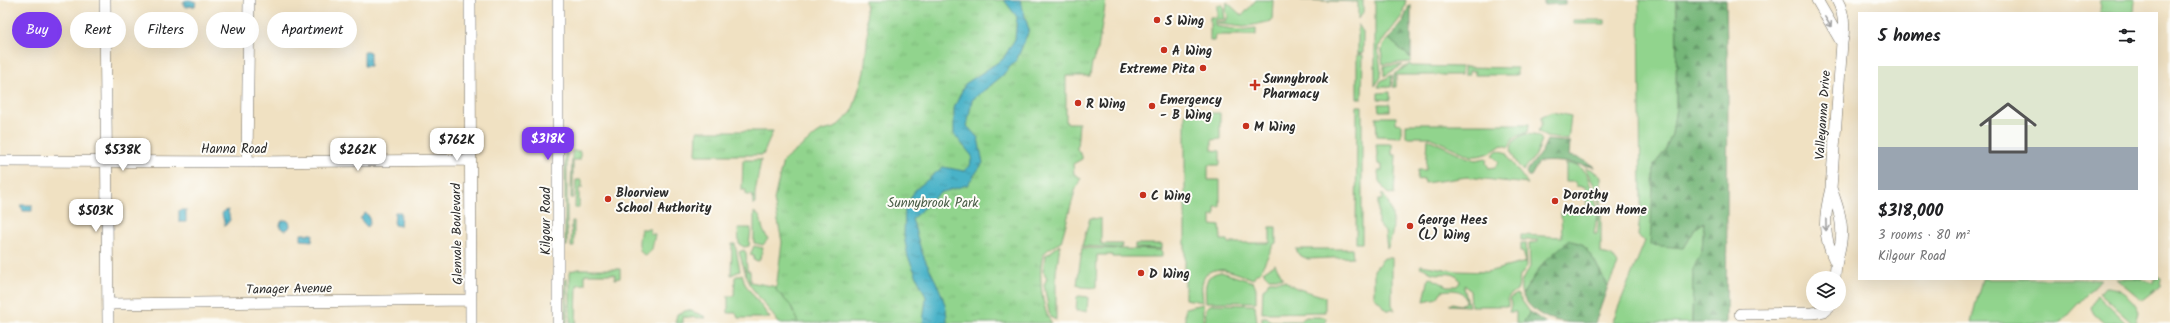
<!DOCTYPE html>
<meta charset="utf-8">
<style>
:root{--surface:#fff;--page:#f2f2f2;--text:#202124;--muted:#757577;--line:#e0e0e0;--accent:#7c3aed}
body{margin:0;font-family:Kalam,sans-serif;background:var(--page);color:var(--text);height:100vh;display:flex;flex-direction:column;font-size:15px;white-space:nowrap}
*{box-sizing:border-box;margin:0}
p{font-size:13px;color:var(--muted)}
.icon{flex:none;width:22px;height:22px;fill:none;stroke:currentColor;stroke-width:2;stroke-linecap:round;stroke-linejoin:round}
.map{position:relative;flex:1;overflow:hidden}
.drawer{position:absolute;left:1858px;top:12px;width:300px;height:268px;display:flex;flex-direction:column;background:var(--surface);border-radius:0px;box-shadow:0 4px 16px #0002}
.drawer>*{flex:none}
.hud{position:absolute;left:12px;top:12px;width:380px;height:36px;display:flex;gap:8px}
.tools{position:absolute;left:1806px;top:271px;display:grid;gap:8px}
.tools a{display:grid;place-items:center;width:40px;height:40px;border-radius:50%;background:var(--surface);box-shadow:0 4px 16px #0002;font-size:20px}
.price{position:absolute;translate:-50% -34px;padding:0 9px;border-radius:8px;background:#fff;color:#222;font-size:13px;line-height:26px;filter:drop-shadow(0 1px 2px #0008)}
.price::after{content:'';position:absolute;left:50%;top:24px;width:12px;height:9px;margin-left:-6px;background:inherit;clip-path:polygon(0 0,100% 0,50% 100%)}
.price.selected{background:var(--accent);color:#fff}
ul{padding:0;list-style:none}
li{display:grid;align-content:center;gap:8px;height:212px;padding:0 20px}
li+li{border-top:1px solid var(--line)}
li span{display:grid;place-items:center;height:124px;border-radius:0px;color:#555}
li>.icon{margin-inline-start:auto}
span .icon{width:72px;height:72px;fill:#fffc;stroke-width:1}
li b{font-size:17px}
h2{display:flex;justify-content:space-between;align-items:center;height:48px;padding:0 20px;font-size:17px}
.chip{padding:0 14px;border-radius:18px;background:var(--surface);box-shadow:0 4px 16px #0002;font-size:14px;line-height:36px}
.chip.selected{background:var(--accent);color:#fff}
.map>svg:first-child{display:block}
.green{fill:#91d48d;stroke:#5e805c}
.forest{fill:url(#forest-firs);stroke:#507052}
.park{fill:url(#park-tufts);stroke:#5e805c}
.water{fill:url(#water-ripples);stroke:#3a6e7a}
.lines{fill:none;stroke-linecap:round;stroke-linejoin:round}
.minor-casing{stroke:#706b60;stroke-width:12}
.minor{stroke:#fff;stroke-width:11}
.oneway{stroke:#a0a0a0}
.poi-dot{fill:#c8321e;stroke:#fdfcf7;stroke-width:1.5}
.labels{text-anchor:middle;stroke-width:4;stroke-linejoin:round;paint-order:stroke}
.poi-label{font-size:13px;font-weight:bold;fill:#2b2b2b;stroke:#fdfcf7;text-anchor:start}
.street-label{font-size:13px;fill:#2b2b2b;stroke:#fdfcf7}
.park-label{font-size:13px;fill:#4a5e48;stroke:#fdfcf7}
</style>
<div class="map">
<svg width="2170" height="323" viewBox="0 0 2170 323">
<defs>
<pattern id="forest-firs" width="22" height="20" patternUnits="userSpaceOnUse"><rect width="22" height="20" fill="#74b678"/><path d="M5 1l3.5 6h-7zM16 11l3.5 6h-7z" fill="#5f9463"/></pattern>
<pattern id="park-tufts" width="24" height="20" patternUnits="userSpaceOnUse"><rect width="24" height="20" fill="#91d48d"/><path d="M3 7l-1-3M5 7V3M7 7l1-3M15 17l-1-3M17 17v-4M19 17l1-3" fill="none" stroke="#7db67a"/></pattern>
<pattern id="water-ripples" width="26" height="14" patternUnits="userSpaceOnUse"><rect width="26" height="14" fill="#49b2c8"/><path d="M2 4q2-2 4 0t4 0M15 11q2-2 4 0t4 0" fill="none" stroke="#3d91a3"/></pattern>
</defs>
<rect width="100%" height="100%" fill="#fdfcf7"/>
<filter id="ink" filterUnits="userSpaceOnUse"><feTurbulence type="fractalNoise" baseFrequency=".025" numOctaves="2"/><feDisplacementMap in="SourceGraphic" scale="8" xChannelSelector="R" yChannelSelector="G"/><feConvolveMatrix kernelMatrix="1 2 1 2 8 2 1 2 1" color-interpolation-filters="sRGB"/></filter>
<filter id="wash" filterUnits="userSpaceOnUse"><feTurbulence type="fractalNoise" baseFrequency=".012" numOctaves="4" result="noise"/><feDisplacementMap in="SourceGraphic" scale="16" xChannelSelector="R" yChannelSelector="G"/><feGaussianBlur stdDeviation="0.9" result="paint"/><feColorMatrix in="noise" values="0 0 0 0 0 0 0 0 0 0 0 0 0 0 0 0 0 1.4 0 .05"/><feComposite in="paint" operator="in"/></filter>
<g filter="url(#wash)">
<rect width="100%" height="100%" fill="#f0e1c2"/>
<!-- green -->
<path class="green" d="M1256,0H1273L1272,21L1244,27L1217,24V22L1226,21L1228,16L1226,11L1227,2L1242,16Z
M1301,0H1363V12L1358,19V2Z
M1375,0H1406L1402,16L1378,47L1381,72V77L1375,86Z
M1639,0H1677L1676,108L1672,134L1665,151L1654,165L1684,248L1695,229L1704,222L1702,250L1693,270L1692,323H1612L1645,241L1638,236L1641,204Z
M2100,0H2135L2134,13H2099Z
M1217,5H1223L1225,19L1215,20V26L1240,30L1256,28V35H1215L1214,41H1210V17H1217Z
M1574,20H1605V24H1574Z
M1358,24L1363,32V53L1358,54Z
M1389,39L1411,58L1410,62L1383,64C1381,52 1380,47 1389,39Z
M1357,55H1363L1362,98H1357Z
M1410,64L1411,66L1461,67V75H1396V87H1393L1394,74Z
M1403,65L1384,76V66Z
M1464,67L1517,68V75H1475V71H1469V75H1464Z
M1392,75L1391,87H1378L1381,81Z
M1390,92V100L1378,99V93Z
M1378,104H1390V111H1379Z
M1357,106H1362V243H1356Z
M1552,112L1571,116L1568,140L1546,137L1538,131L1542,124V116Z
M1185,113H1220V139L1212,140V150L1220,151V165H1208V180H1220V207H1215V216H1211V225L1220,226L1221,240H1228V243H1270V227H1276V243L1274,244L1260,272L1255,275L1253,279C1238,274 1207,258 1202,284C1201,289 1203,297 1203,302L1185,299Z
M1376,117H1396V123L1401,124V137L1377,136Z
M1406,124H1529L1528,132L1513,138L1509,147L1502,145C1492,152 1483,157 1471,156L1429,137H1406Z
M1526,134L1539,136L1542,141L1536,155L1523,171C1511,157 1503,142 1526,134Z
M1428,139L1469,158L1476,160L1486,158L1487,159L1486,163L1489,168L1495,167L1499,162L1492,155L1498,150L1507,153L1509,159L1528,184L1467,177L1425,183L1424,179L1417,180L1418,170H1426Z
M1376,144H1392V155H1396L1394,195L1387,193L1379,181L1378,171H1382V165L1378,164Z
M572,151H580V160H573V198H571Z
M565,153H567V246H565Z
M743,160H761L755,193V204H753L752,195H746V190H742Z
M1564,164H1575L1581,168L1587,175L1598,209L1594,234H1597L1600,206L1595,187L1585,168L1591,169L1601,177V253L1612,256L1618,264L1608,286L1594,260L1582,244L1544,262L1522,295C1518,281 1524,278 1530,267L1529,243L1538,242V240H1521V235L1562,237L1561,212H1587L1586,187L1576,186V182H1566V166Z
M576,180H582V188H579V208H575Z
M1382,193C1395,210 1396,230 1387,249L1385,232L1378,224V200H1382Z
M754,212L760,217L763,230L768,239L763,245L754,243Z
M1090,218L1101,219V244H1122L1121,248L1082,246Z
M572,221H574V247H571Z
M738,228H751L749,246L744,247L739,244Z
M641,229H650V234H655L652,249L646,256C636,252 639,238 641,229Z
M1521,243H1526L1527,266L1520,276L1518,289L1508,297V307L1505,306H1471L1470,291L1465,285L1464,288L1469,306L1449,305L1453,303L1460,305L1466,302C1465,289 1453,289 1442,291L1437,298L1424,301L1429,277L1447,286H1457L1460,282C1457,269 1440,276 1432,273C1427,271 1425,268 1420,267L1421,265L1457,271L1487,272L1526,262L1523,252H1521Z
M732,244H735L740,271L731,275Z
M1135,244H1162V249L1135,248Z
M1060,245L1056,272V320L1050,317L1044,285L1047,278L1043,271L1045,256Z
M754,246L763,248L759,261L753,260L754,256L750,255Z
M1082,248L1162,250V257H1112V255H1097L1096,288L1082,287L1077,285Z
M1296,249H1352L1353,257L1308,259L1299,255Z
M744,250L746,253L747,271H750V282L777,287L776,290L791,306L798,323H779L749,284L739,252Z
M1384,258H1392V305L1395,310H1387L1374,296V270Z
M1275,264L1283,278H1269L1263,272Z
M579,269H620V278L615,279V274H585V284L577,285L576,323H570V271Z
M1221,272L1253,282L1256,288V302H1206C1205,288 1203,275 1221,272Z
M742,274L745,284L770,318H738L736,313H728V296H734L735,277Z
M2157,274L2161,278L2160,286L2142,300L2117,279H2139L2153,283L2154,279H2157Z
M565,279H567V323H565Z
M1982,279H2101L2060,323H1971Z
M1269,281H1285L1296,288L1325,297V312L1262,313L1263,289L1267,286Z
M2106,287C2119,286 2136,301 2139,312L2136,323H2132L2099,293Z
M1517,294L1530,312L1523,323H1516V312H1509L1511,306L1510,298Z
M2097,295L2126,323H2104L2094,314L2091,308Z
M1079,296L1088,297L1087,311H1076L1077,297Z
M1203,304V323H1185V308Z
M1212,304L1255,305L1257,323H1205L1206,308Z
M688,310L704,316L706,318L683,317V323H675L677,314Z
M1262,317H1267L1271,321H1300L1306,317H1323L1326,318V323H1262Z"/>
<!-- forest -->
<path class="forest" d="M1544,0H1565V4L1544,5Z
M1677,0H1726L1728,96L1726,323H1692L1693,270L1702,250L1704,222L1695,229L1684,248L1650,245L1654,165L1665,151L1672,134L1676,108Z
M1409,6H1411V58L1389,39L1403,21Z
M1547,140L1570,142L1569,156L1580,158L1595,167C1573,164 1562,160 1539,162L1531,176H1528L1526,172L1542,151Z
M1569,240L1582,244L1594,260L1608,286L1595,323C1562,323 1539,323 1522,295L1544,262Z
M1530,312L1546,323H1523Z"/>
<!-- park -->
<path class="park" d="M865,0H1106L1098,49L1092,63L1090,76H1066V123H1079L1077,149L1082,156V159L1073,164L1074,174L1081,178L1075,191L1061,242C1056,245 1047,249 1044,254C1037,267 1042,314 1052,323H798L791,306L776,290L782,242L774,200L783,161L817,134L822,131L835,128L852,112L864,72L868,32Z
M697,131H773L763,155H696Z"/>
<!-- water -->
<path class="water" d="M189,0L196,2L195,6L186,7L183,5L184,1Z
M1004,0H1020L1029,30L1017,59L1001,77L972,100L967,126L978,138L983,163L967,185L939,193L912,219C916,230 918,243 923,255C932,277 948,298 947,323H923L926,297L908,257L904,236L905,208L915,190L943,167L964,171L970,166L972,156L954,134V108L965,84L1003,59L1015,39L1017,17Z
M364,52H370V66H364Z
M20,205H32V211H23Z
M179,210H186V222H179Z
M228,210L230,220L225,226L222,214L224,211Z
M395,212H401L400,226L394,225Z
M365,213L369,216L370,223L367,227L360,219Z
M280 225a5 5 0 1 1 10 0a5 5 0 1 1-10 0Z
M301,234H313L312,241L301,240Z"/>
</g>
<g filter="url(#ink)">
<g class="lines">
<defs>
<path id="minor" d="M105,0L108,323
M470,0L471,323
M558,0V323
M1817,0L1842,43
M0,161L247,162L469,160
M247,162L249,0
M1831,188C1837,205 1844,223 1841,241C1839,255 1835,263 1835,278
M1835,261C1822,234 1824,217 1831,188L1842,43C1845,28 1845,14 1837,0
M108,304L470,300
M1740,314L1813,313L1824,311L1832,304"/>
</defs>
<!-- minor casing -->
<use href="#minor" class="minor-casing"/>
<!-- minor -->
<use href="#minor" class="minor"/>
</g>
<!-- one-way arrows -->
<defs><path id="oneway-shaft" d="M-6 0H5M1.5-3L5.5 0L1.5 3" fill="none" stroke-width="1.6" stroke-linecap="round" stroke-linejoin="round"/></defs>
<g class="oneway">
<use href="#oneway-shaft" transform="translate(1828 22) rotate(58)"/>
<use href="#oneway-shaft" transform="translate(1826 225) rotate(89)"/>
</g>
</g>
<!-- markers -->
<g class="poi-dot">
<circle cx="1157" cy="20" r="4"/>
<circle cx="1164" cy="50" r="4"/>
<circle cx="1203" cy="68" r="4"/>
<path d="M1253 79h4v4h4v4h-4v4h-4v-4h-4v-4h4z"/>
<circle cx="1078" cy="103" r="4"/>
<circle cx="1152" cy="106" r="4"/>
<circle cx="1246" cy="126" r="4"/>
<circle cx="1143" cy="195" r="4"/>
<circle cx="608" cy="199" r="4"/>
<circle cx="1555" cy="201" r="4"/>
<circle cx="1410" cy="226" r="4"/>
<circle cx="1141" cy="273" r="4"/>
</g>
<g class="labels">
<!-- poi labels -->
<g class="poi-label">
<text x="1165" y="25">S Wing</text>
<text x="1172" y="55">A Wing</text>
<text x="1195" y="73" text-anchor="end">Extreme Pita</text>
<text x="1263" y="83">Sunnybrook<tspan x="1263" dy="15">Pharmacy</tspan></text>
<text x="1160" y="104">Emergency<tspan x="1160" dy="15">- B Wing</tspan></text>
<text x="1086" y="108">R Wing</text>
<text x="1254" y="131">M Wing</text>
<text x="616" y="197">Bloorview<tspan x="616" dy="15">School Authority</tspan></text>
<text x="1563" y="199">Dorothy<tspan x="1563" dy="15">Macham Home</tspan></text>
<text x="1151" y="200">C Wing</text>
<text x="1418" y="224">George Hees<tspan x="1418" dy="15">(L) Wing</tspan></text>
<text x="1149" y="278">D Wing</text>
</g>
<!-- street labels -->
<g class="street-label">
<text transform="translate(1822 115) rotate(-86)" y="5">Valleyanna Drive</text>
<text x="234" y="153">Hanna Road</text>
<text transform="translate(545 221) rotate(-90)" y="5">Kilgour Road</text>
<text transform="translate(456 234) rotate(-91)" y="5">Glenvale Boulevard</text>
<text transform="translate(289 288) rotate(-1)" y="5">Tanager Avenue</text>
</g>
<!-- park labels -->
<g class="park-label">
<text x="933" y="207">Sunnybrook Park</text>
</g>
</g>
</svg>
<div class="tools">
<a><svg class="icon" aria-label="layers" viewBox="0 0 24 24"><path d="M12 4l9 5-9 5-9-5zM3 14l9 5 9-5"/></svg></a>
</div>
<b class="price selected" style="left:548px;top:161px">$318K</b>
<b class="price" style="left:457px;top:162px">$762K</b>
<b class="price" style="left:123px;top:172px">$538K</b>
<b class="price" style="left:358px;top:172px">$262K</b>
<b class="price" style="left:96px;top:233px">$503K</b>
<div class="hud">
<a class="chip selected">Buy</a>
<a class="chip">Rent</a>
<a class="chip">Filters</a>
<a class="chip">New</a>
<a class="chip">Apartment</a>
</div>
<section class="drawer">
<h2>5 homes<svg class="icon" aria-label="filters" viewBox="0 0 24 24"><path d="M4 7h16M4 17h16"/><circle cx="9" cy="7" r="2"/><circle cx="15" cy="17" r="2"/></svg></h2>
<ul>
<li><span style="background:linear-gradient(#dfe7d0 65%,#9aa5b1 0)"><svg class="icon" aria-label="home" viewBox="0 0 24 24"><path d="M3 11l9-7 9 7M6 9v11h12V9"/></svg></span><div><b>$318,000</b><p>3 rooms · 80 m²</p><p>Kilgour Road</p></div></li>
</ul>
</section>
</div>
